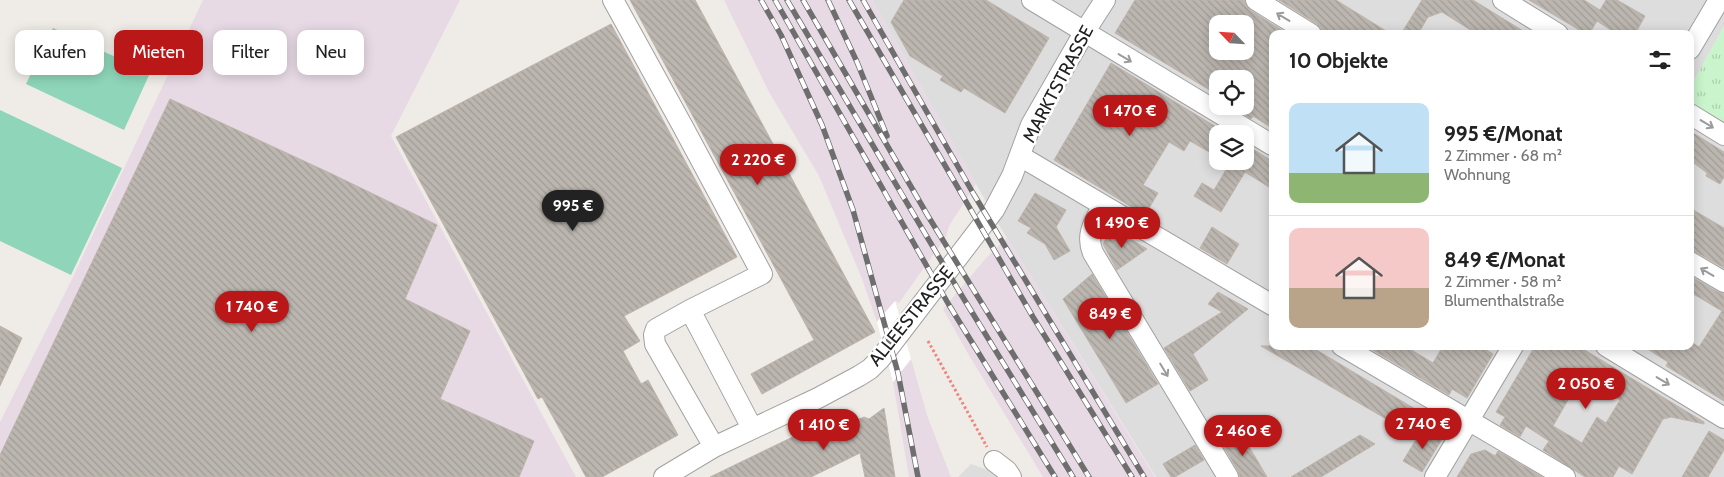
<!DOCTYPE html>
<html lang="de">
<meta charset="utf-8">
<style>
:root{--surface:#fff;--page:#f6f6f6;--text:#222;--muted:#767676;--line:#e0e0e0;--accent:#b91718}
body{margin:0;font-family:Cabin,sans-serif;background:var(--page);color:var(--text);height:100vh;display:flex;flex-direction:column;font-size:19px;white-space:nowrap}
*{box-sizing:border-box;margin:0}
p{font-size:16px;color:var(--muted)}
.icon{flex:none;width:28px;height:28px;fill:none;stroke:currentColor;stroke-width:2;stroke-linecap:round;stroke-linejoin:round}
.map{position:relative;flex:1;overflow:hidden}
.panel{position:absolute;left:1269px;top:30px;width:425px;height:320px;display:flex;flex-direction:column;background:var(--surface);border-radius:10px;box-shadow:0 2px 12px #0003}
.panel>*{flex:none}
.banner{position:absolute;left:15px;top:30px;width:475px;height:45px;display:flex;gap:10px}
.needle{width:32px;rotate:295deg}
.controls{position:absolute;left:1209px;top:15px;display:grid;gap:10px}
.controls a{display:grid;place-items:center;width:45px;height:45px;border-radius:10px;background:var(--surface);box-shadow:0 2px 12px #0003;font-size:25px}
.price{position:absolute;translate:-50% -42px;padding:0 11px;border-radius:18px;background:var(--accent);color:#fff;font-size:16px;line-height:32px;filter:drop-shadow(0 1px 2px #0008)}
.price::after{content:'';position:absolute;left:50%;top:30px;width:15px;height:11px;margin-left:-8px;background:inherit;clip-path:polygon(0 0,100% 0,50% 100%)}
.price.current{background:#222;color:#fff}
ul{padding:0;list-style:none}
li{display:flex;align-items:center;gap:15px;height:125px;padding:0 20px}
li+li{border-top:1px solid var(--line)}
li span{display:grid;place-items:center;flex:none;width:140px;height:100px;border-radius:10px;color:#555}
li>.icon{margin-inline-start:auto}
span .icon{width:60px;height:60px;fill:#fffc;stroke-width:1}
li b{font-size:21px}
h2{display:flex;justify-content:space-between;align-items:center;height:60px;padding:0 20px;font-size:21px}
.pill{padding:0 18px;border-radius:10px;background:var(--surface);box-shadow:0 2px 12px #0003;font-size:18px;line-height:45px}
.pill.current{background:var(--accent);color:#fff}
.map>svg:first-child{display:block}
.residential{fill:#ddd;fill-rule:evenodd}
.industrial{fill:#e7dae5}
.park{fill:url(#park-tufts)}
.pitch{fill:#8ed5b9}
.pier{fill:#fff}
.building{fill:url(#building-back-hatch);stroke:#bfb4ab;fill-rule:evenodd}
.lines{fill:none;stroke-linecap:round;stroke-linejoin:round}
.minor-casing{stroke:#a1a1a1;stroke-width:22}
.path{stroke:#eb877d;stroke-width:3;stroke-dasharray:2.5 2.5;stroke-linecap:butt}
.minor{stroke:#fff;stroke-width:20}
.rail-casing{stroke:#6e6e6e;stroke-width:5.5}
.rail{stroke:#fff;stroke-width:4;stroke-dasharray:11;stroke-linecap:butt}
.oneway{stroke:#9b9b9b}
.labels{text-anchor:middle;stroke-width:5;stroke-linejoin:round;paint-order:stroke}
.street-label{font-size:18px;fill:#202020;stroke:#fff}
</style>
<div class="map">
<svg width="1724" height="477" viewBox="0 0 1724 477">
<defs>
<pattern id="park-tufts" width="24" height="20" patternUnits="userSpaceOnUse" patternTransform="scale(1.25)"><rect width="24" height="20" fill="#c9f4cc"/><path d="M3 7l-1-3M5 7V3M7 7l1-3M15 17l-1-3M17 17v-4M19 17l1-3" fill="none" stroke="#acd1af"/></pattern>
<pattern id="building-back-hatch" width="6" height="6" patternUnits="userSpaceOnUse" patternTransform="scale(1.25)"><rect width="6" height="6" fill="#bcb6b0"/><path d="M-1 5l2 2M0 0l6 6M5-1l2 2" fill="none" stroke="#a19c97"/></pattern>
</defs>
<rect width="100%" height="100%" fill="#efece7"/>
<!-- residential -->
<path class="residential" d="M872,0H1724V26L1690,88V34H1272V346H1690V102L1724,123V477H1156L1002,230ZM1218,24H1245V51H1218ZM1218,79H1245V106H1218ZM1218,134H1245V161H1218Z
M971,464L1002,475L1004,477H958Z"/>
<!-- industrial -->
<path class="industrial" d="M203,0H460L391,136L576,477H0V422L72,279Z
M724,0H872L976,184L949,226L946,237L921,272L899,303L895,301L877,322L862,279L819,176L769,92Z
M1007,238L1155,477H1043L967,352L943,309L987,257Z
M911,359L928,418L951,477H909L893,382Z"/>
<!-- park -->
<path class="park" d="M1724,26V123L1690,102V88Z"/>
<!-- pitch -->
<path class="pitch" d="M53,28L150,73L124,130L26,84Z
M0,110L122,168L71,275L0,241Z"/>
<!-- pier -->
<path class="pier" d="M895,301L911,359L893,382L877,322Z"/>
<!-- building -->
<path class="building" d="M630,0H695L875,332L762,394L751,374L814,340Z
M904,0H986L1049,38L1005,113L964,88L961,92L940,80L943,76L910,56L891,22Z
M1135,0H1244L1246,6L1250,10L1288,34H1272V128L1253,116L1251,119L1245,115V79H1218V95L1115,33ZM1218,24H1252L1245,35V51H1235L1232,57L1222,51H1218V48L1208,43L1218,28Z
M1279,0H1336L1391,34H1323L1321,28L1317,24Z
M1422,0H1473L1528,34H1477L1442,12L1428,17L1418,34H1401Z
M1529,0H1584L1600,10L1606,0H1617L1645,16L1635,34H1617L1597,21L1589,34H1586Z
M611,24L737,257L624,316L640,341L623,351L641,384L648,380L678,435L602,477H586L542,397L538,399L396,137Z
M1111,63L1218,128V157L1190,141L1184,151L1169,142L1143,185L1158,193L1145,215L1054,160Z
M170,99L332,174L437,225L405,299L470,331L440,399L534,441L519,477H0V455Z
M1690,131L1724,152V177L1720,184L1706,176L1707,173L1690,160Z
M1245,144L1272,161V189L1245,172L1221,212L1194,196L1202,183L1214,190L1230,163L1227,161H1245Z
M1035,193L1066,210L1056,227L1070,251L1054,260L1045,244L1027,233L1031,228L1018,221Z
M1690,208L1724,228V268L1696,252L1690,250Z
M1212,227L1239,244L1227,264L1200,248Z
M1112,228L1147,249L1117,270L1103,244Z
M1092,274L1158,384L1126,403L1063,299Z
M1690,276L1718,292L1724,294V401L1666,366L1668,362L1643,346H1690V341L1699,347L1722,311L1690,292Z
M1218,292L1248,309L1193,354L1208,380L1190,391L1164,348L1222,312L1208,304Z
M0,326L22,338L0,386Z
M1261,346H1310L1425,415L1404,427H1400Z
M1366,346H1405L1433,363L1443,346H1480L1493,354L1467,398L1452,389L1449,395Z
M1535,346H1578L1704,422V424L1671,417L1663,419L1632,474L1619,466L1613,477H1585L1543,450L1549,441L1526,426L1520,437L1500,425L1505,417L1496,412ZM1596,385L1620,400L1606,423L1597,417L1582,443L1553,426L1576,386L1590,395Z
M884,408L895,477H865L860,453L811,477H710L834,417L839,428L864,417L869,419Z
M1423,428L1442,439L1422,472L1403,461Z
M1239,431L1254,455L1267,477H1240L1238,471L1221,442Z
M1709,431L1724,440V450L1708,477H1682Z
M1360,435L1375,444L1321,477H1291Z
M1195,445L1204,460L1175,477H1171L1163,464Z
M1485,450L1495,456L1498,451L1542,477H1457L1471,454Z"/>
<g class="lines">
<defs>
<path id="minor" d="M613,0L682,125L762,274L690,310L752,428
M1032,0L1272,145
M1256,0L1311,34
M1503,0L1558,34
M1690,49L1719,0
M1690,114L1724,135
M1020,156L1272,305
M1103,205C1095,221 1085,234 1093,253L1228,477
M1690,262L1724,282
M690,310L656,329L654,335L655,344L714,447
M1342,346L1565,477
M1606,346L1724,418
M994,461L1007,471L1011,477
M664,477L714,447L818,398L859,376L870,369L880,359L994,210L1012,176L1031,125L1085,31L1105,0
M1435,477L1513,346"/>
</defs>
<!-- minor casing -->
<use href="#minor" class="minor-casing"/>
<!-- path -->
<path class="path" d="M928,341L987,447"/>
<!-- minor -->
<use href="#minor" class="minor"/>
<defs>
<path id="rail" d="M761,0L781,35L822,125L853,210L898,373L918,477
M775,0L949,305L1055,477
M787,0L959,291L1073,477
M803,0L928,216L1089,477
M828,0L857,62L887,136
M849,0L1033,317L1132,477
M863,0L973,193L1144,477"/>
</defs>
<!-- rail casing -->
<use href="#rail" class="rail-casing"/>
<!-- rail -->
<use href="#rail" class="rail"/>
</g>
<!-- one-way arrows -->
<defs><path id="oneway-shaft" d="M-6 0H5M1.5-3L5.5 0L1.5 3" fill="none" stroke-width="1.6" stroke-linecap="round" stroke-linejoin="round" transform="scale(1.25)"/></defs>
<g class="oneway">
<use href="#oneway-shaft" transform="translate(1283 17) rotate(-149)"/>
<use href="#oneway-shaft" transform="translate(1125 58) rotate(31)"/>
<use href="#oneway-shaft" transform="translate(1707 124) rotate(31)"/>
<use href="#oneway-shaft" transform="translate(1707 272) rotate(-149)"/>
<use href="#oneway-shaft" transform="translate(1164 370) rotate(59)"/>
<use href="#oneway-shaft" transform="translate(1663 381) rotate(31)"/>
</g>
<g class="labels">
<!-- street labels -->
<g class="street-label">
<text transform="translate(1058 84) rotate(-62)" y="6">MARKTSTRASSE</text>
<text transform="translate(911 316) rotate(-51)" y="6">ALLEESTRASSE</text>
</g>
</g>
</svg>
<div class="controls">
<a><svg class="needle" viewBox="-14 -14 28 28"><path d="M0-13l5 13h-10z" fill="#e53935"/><path d="M0 13l5-13h-10z" fill="#767676"/></svg></a>
<a><svg class="icon" aria-label="locate" viewBox="0 0 24 24"><circle cx="12" cy="12" r="6"/><path d="M12 2v4M12 18v4M2 12h4M18 12h4"/></svg></a>
<a><svg class="icon" aria-label="layers" viewBox="0 0 24 24"><path d="M12 4l9 5-9 5-9-5zM3 14l9 5 9-5"/></svg></a>
</div>
<b class="price" style="left:1130px;top:137px">1 470 €</b>
<b class="price" style="left:758px;top:186px">2 220 €</b>
<b class="price current" style="left:573px;top:232px">995 €</b>
<b class="price" style="left:1122px;top:249px">1 490 €</b>
<b class="price" style="left:252px;top:333px">1 740 €</b>
<b class="price" style="left:1110px;top:340px">849 €</b>
<b class="price" style="left:1586px;top:410px">2 050 €</b>
<b class="price" style="left:1423px;top:450px">2 740 €</b>
<b class="price" style="left:824px;top:451px">1 410 €</b>
<b class="price" style="left:1243px;top:457px">2 460 €</b>
<div class="banner">
<a class="pill">Kaufen</a>
<a class="pill current">Mieten</a>
<a class="pill">Filter</a>
<a class="pill">Neu</a>
</div>
<section class="panel">
<h2>10 Objekte<svg class="icon" aria-label="filters" viewBox="0 0 24 24"><path d="M4 7h16M4 17h16"/><circle cx="9" cy="7" r="2"/><circle cx="15" cy="17" r="2"/></svg></h2>
<ul>
<li><span style="background:linear-gradient(#bfe0f5 70%,#8fb573 0)"><svg class="icon" aria-label="home" viewBox="0 0 24 24"><path d="M3 11l9-7 9 7M6 9v11h12V9"/></svg></span><div><b>995 €/Monat</b><p>2 Zimmer · 68 m²</p><p>Wohnung</p></div></li>
<li><span style="background:linear-gradient(#f6c9c9 60%,#b9a48a 0)"><svg class="icon" aria-label="home" viewBox="0 0 24 24"><path d="M3 11l9-7 9 7M6 9v11h12V9"/></svg></span><div><b>849 €/Monat</b><p>2 Zimmer · 58 m²</p><p>Blumenthalstraße</p></div></li>
</ul>
</section>
</div>
